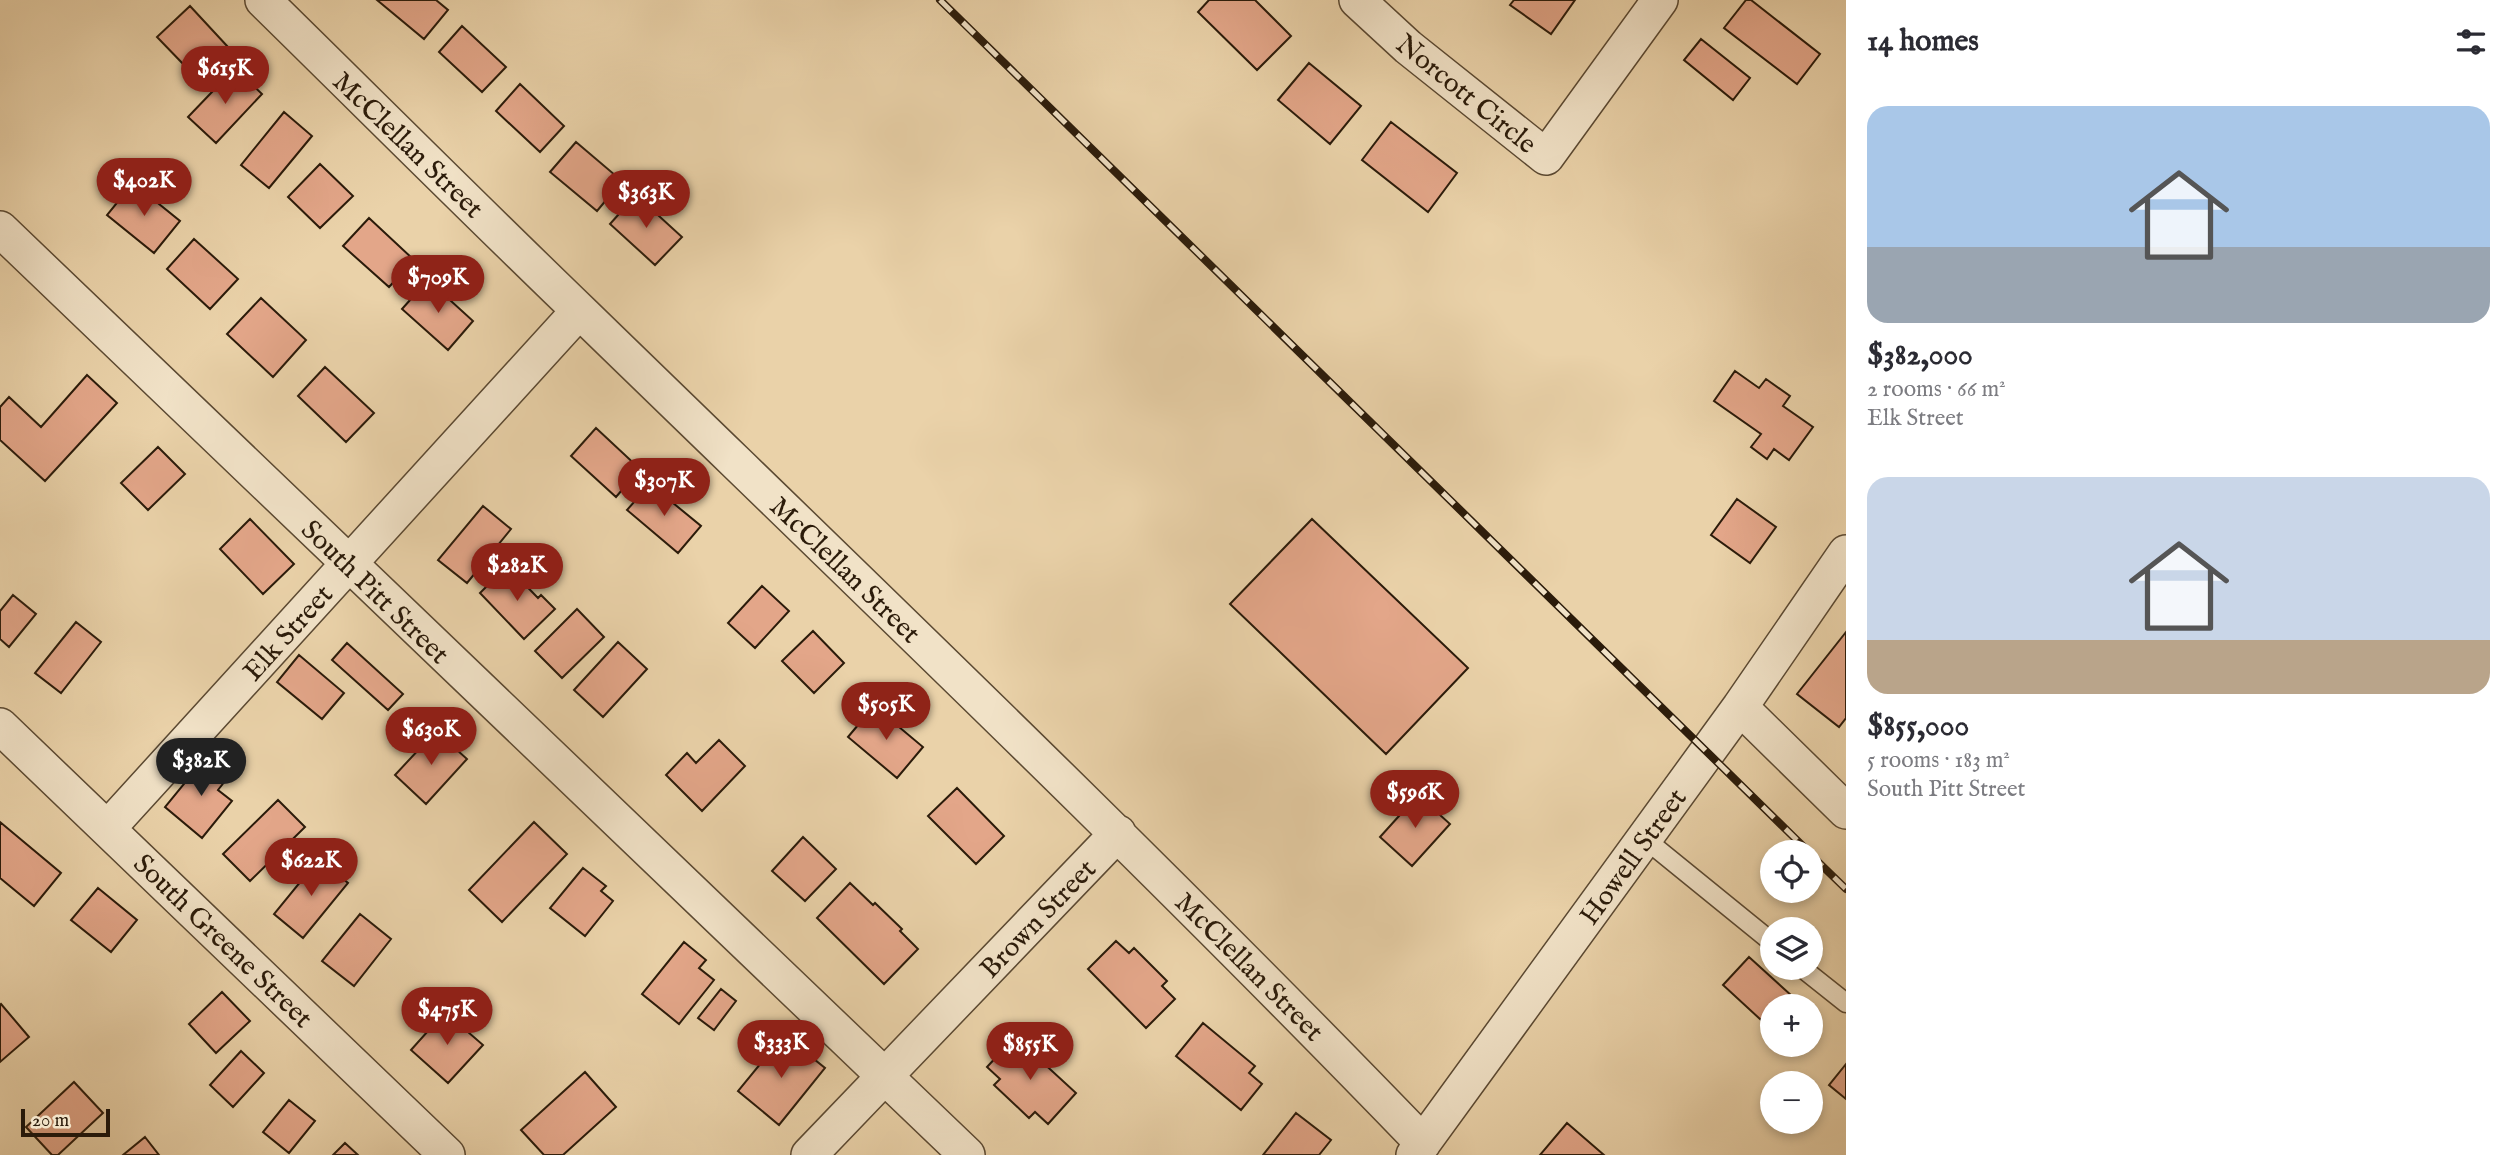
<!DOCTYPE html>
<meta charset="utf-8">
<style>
:root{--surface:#fff;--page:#f2f2f3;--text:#2b2b33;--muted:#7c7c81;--accent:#8f2418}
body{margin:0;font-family:"IM FELL English",serif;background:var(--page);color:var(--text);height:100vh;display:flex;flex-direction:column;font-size:26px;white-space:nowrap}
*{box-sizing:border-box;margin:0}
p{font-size:23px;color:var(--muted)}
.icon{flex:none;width:38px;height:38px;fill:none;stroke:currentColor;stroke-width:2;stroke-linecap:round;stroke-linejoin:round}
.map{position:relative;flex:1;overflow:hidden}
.details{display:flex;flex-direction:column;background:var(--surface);width:665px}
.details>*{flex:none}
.controls{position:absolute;left:1760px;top:840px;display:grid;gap:14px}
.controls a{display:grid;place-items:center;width:63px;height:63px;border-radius:50%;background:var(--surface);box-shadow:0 4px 10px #0003;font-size:35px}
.scale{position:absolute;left:21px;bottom:18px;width:89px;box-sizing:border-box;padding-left:7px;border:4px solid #2b1b0a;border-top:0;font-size:19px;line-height:24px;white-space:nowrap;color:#2b1b0a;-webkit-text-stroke:5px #f1e2c7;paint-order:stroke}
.price{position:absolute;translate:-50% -60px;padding:0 16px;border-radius:24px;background:var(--accent);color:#fff;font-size:23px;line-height:46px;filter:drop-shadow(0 2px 4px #0008)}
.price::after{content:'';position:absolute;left:50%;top:42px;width:21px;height:16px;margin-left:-10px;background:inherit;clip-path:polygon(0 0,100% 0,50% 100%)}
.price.selected{background:#222;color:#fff}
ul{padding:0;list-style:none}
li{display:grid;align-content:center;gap:14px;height:371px;padding:0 21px}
li span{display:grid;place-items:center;height:217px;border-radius:21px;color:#555}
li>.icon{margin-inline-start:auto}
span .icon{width:126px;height:126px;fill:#fffc;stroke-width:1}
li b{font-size:30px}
h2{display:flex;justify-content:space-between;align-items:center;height:84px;padding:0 21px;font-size:30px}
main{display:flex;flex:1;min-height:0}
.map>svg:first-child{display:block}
.building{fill:#e3a689;stroke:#2b1b0a;stroke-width:2}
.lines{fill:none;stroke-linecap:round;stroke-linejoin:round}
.service-casing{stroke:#5b4932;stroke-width:21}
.minor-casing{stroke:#5b4932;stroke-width:38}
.service{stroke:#f1e2c7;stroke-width:18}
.minor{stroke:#f1e2c7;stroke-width:35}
.rail-casing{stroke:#2b1b0a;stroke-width:8}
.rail{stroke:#f1e2c7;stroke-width:5;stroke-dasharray:16;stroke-linecap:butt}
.labels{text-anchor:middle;stroke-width:7;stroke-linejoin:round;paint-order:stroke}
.street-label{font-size:28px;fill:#2b1b0a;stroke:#f1e2c7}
</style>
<main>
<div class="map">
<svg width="1846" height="1155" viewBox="0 0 1846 1155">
<rect width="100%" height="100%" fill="#ead2a9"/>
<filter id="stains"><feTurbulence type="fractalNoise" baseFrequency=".00286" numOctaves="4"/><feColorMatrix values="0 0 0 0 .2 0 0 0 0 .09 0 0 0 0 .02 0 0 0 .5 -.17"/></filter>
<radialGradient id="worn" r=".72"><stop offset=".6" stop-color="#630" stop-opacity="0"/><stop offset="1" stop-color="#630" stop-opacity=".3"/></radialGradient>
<!-- building -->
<path class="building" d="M377,0H436L448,10L424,39Z
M1209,0H1255L1291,36L1257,70L1198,12Z
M1514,0H1575L1551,34L1510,5Z
M1746,0H1751L1820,54L1797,84L1724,28Z
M190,6L228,47L218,56L215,52L206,60L201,55L187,68L157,37Z
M462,26L506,67L482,92L439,52Z
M1701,39L1750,78L1733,100L1684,60Z
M1309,63L1361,106L1330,144L1278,100Z
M235,68L262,94L216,143L188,117Z
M520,84L564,126L540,152L496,111Z
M284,112L312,136L269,188L241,165Z
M1391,122L1457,173L1428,212L1362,160Z
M576,142L622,181L597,211L550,172Z
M320,164L353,196L320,228L288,197Z
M133,183L180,221L154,253L107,215Z
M636,195L682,237L655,265L610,224Z
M369,218L414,260L389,287L343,246Z
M194,239L238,279L210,309L167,269Z
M428,280L473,321L448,350L402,309Z
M261,298L306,340L273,377L227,334Z
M325,367L374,413L346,442L298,396Z
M1735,371L1759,388L1766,379L1790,396L1783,406L1813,427L1789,460L1774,449L1767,459L1751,447L1761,434L1714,401Z
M87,375L117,403L45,481L0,440V407L9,397L41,427Z
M596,428L640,469L616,497L571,456Z
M158,447L185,474L148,510L121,483Z
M650,484L701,526L678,553L627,510Z
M1737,499L1776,527L1750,563L1711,535Z
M483,506L511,529L467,583L438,560Z
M250,519L294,564L263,594L220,549Z
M1312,519L1468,668L1386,754L1230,604Z
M507,566L538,598L541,595L555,609L524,639L480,593Z
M762,586L789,611L755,648L728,623Z
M13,595L36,614L9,647L0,639V611Z
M577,609L604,637L562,678L535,651Z
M76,622L101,642L61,693L35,673Z
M813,631L844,663L814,693L782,661Z
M1846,632V718L1839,727L1797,694Z
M618,642L647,669L603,717L574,690Z
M347,643L403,694L388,710L332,660Z
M299,655L344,693L322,719L277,682Z
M874,706L923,747L897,778L848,737Z
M436,731L467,759L426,804L395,775Z
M719,740L745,766L702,811L666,775L687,753L696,763Z
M206,757L229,776L218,790L232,801L202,838L165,807Z
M957,788L1004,836L976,864L928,816Z
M1418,795L1450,824L1412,866L1380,837Z
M278,800L305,827L250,881L223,854Z
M0,822L61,873L34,906L0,878Z
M534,822L567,854L502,922L469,890Z
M803,837L836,869L805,901L772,871Z
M319,859L348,883L303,938L274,914Z
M583,868L606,886L601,891L613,901L585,936L550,908Z
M850,883L873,905L875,903L902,929L900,931L918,949L884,984L817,918Z
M98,888L137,920L111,952L71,920Z
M360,914L391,939L354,986L322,961Z
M1116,941L1129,953L1134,948L1167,981L1162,986L1175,999L1146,1028L1088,969Z
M684,942L706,960L699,968L714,980L679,1024L642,994Z
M1749,957L1803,1006H1773V1031L1723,985Z
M721,989L736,1001L714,1030L698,1018Z
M222,992L250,1021L216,1053L189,1024Z
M1,1004L29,1037L0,1062V1005Z
M445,1012L483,1045L448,1083L411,1050Z
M1203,1023L1255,1066L1249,1073L1262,1084L1241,1110L1176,1056Z
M784,1035L825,1068L779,1125L738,1091Z
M1015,1037L1076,1093L1048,1124L1035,1112L1029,1118L994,1085L1000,1079L987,1067Z
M241,1051L264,1073L233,1107L210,1085Z
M1846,1064V1099L1829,1085Z
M585,1072L616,1107L563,1155H544L521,1130Z
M74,1082L103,1113L58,1155H52L26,1127Z
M289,1100L315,1121L289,1153L263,1132Z
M1296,1113L1331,1140L1319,1155H1263Z
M1567,1123L1604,1155H1540Z
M145,1137L159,1155H123Z
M345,1143L358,1155H333Z"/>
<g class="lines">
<defs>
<path id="service" d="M1645,839L1773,943
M1802,968L1846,1003"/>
<path id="minor" d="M263,0C370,105 476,211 584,315C866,589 1150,860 1423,1143
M1357,0L1408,47L1546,157L1660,0
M0,229L967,1155
M1740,707L1846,811
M0,726L447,1155
M108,828L579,311
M809,1155L1118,833
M1414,1155L1740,707L1846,553"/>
</defs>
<!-- service casing -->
<use href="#service" class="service-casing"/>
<!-- minor casing -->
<use href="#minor" class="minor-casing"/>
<!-- service -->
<use href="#service" class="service"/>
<!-- minor -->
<use href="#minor" class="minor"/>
<defs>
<path id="rail" d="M940,0L1809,852
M1811,855L1846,889"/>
</defs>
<!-- rail casing -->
<use href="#rail" class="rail-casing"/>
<!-- rail -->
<use href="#rail" class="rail"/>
</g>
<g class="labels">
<!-- street labels -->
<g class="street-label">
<text transform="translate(1467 93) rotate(39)" y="10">Norcott Circle</text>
<text transform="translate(409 144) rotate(44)" y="10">McClellan Street</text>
<text transform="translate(846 569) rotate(44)" y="10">McClellan Street</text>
<text transform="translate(376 591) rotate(44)" y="10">South Pitt Street</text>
<text transform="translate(287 632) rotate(-48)" y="10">Elk Street</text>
<text transform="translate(1632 856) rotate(-54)" y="10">Howell Street</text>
<text transform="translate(1037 918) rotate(-46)" y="10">Brown Street</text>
<text transform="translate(224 940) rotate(44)" y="10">South Greene Street</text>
<text transform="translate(1250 966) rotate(45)" y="10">McClellan Street</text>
</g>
</g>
<rect width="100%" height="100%" filter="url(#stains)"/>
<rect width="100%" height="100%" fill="url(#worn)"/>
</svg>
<div class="controls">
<a><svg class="icon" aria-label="locate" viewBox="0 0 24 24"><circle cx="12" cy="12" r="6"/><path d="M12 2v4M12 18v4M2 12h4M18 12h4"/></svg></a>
<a><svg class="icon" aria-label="layers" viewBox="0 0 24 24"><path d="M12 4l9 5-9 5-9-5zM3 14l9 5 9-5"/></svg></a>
<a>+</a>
<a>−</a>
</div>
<div class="scale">20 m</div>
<b class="price" style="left:225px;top:106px">$615K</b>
<b class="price" style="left:144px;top:218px">$402K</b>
<b class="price" style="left:646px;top:230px">$363K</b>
<b class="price" style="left:438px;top:315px">$709K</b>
<b class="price" style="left:664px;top:518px">$307K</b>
<b class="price" style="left:517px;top:603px">$282K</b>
<b class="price" style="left:886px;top:742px">$505K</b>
<b class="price" style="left:431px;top:767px">$630K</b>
<b class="price selected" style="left:201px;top:798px">$382K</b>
<b class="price" style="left:1415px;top:830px">$596K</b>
<b class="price" style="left:311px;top:898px">$622K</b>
<b class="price" style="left:447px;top:1047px">$475K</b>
<b class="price" style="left:781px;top:1080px">$333K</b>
<b class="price" style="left:1030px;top:1082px">$855K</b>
</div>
<section class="details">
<h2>14 homes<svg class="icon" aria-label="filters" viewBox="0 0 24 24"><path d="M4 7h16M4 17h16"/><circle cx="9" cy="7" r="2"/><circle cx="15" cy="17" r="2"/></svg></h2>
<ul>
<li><span style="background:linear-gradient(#a9c7e8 65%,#9aa5b1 0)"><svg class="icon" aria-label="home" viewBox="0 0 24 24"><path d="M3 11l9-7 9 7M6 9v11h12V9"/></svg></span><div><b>$382,000</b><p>2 rooms · 66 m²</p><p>Elk Street</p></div></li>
<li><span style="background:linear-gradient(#c9d6e8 75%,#b9a48a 0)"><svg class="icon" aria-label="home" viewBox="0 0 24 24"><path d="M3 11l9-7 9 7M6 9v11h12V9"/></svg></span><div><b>$855,000</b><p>5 rooms · 183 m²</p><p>South Pitt Street</p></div></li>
</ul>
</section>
</main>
